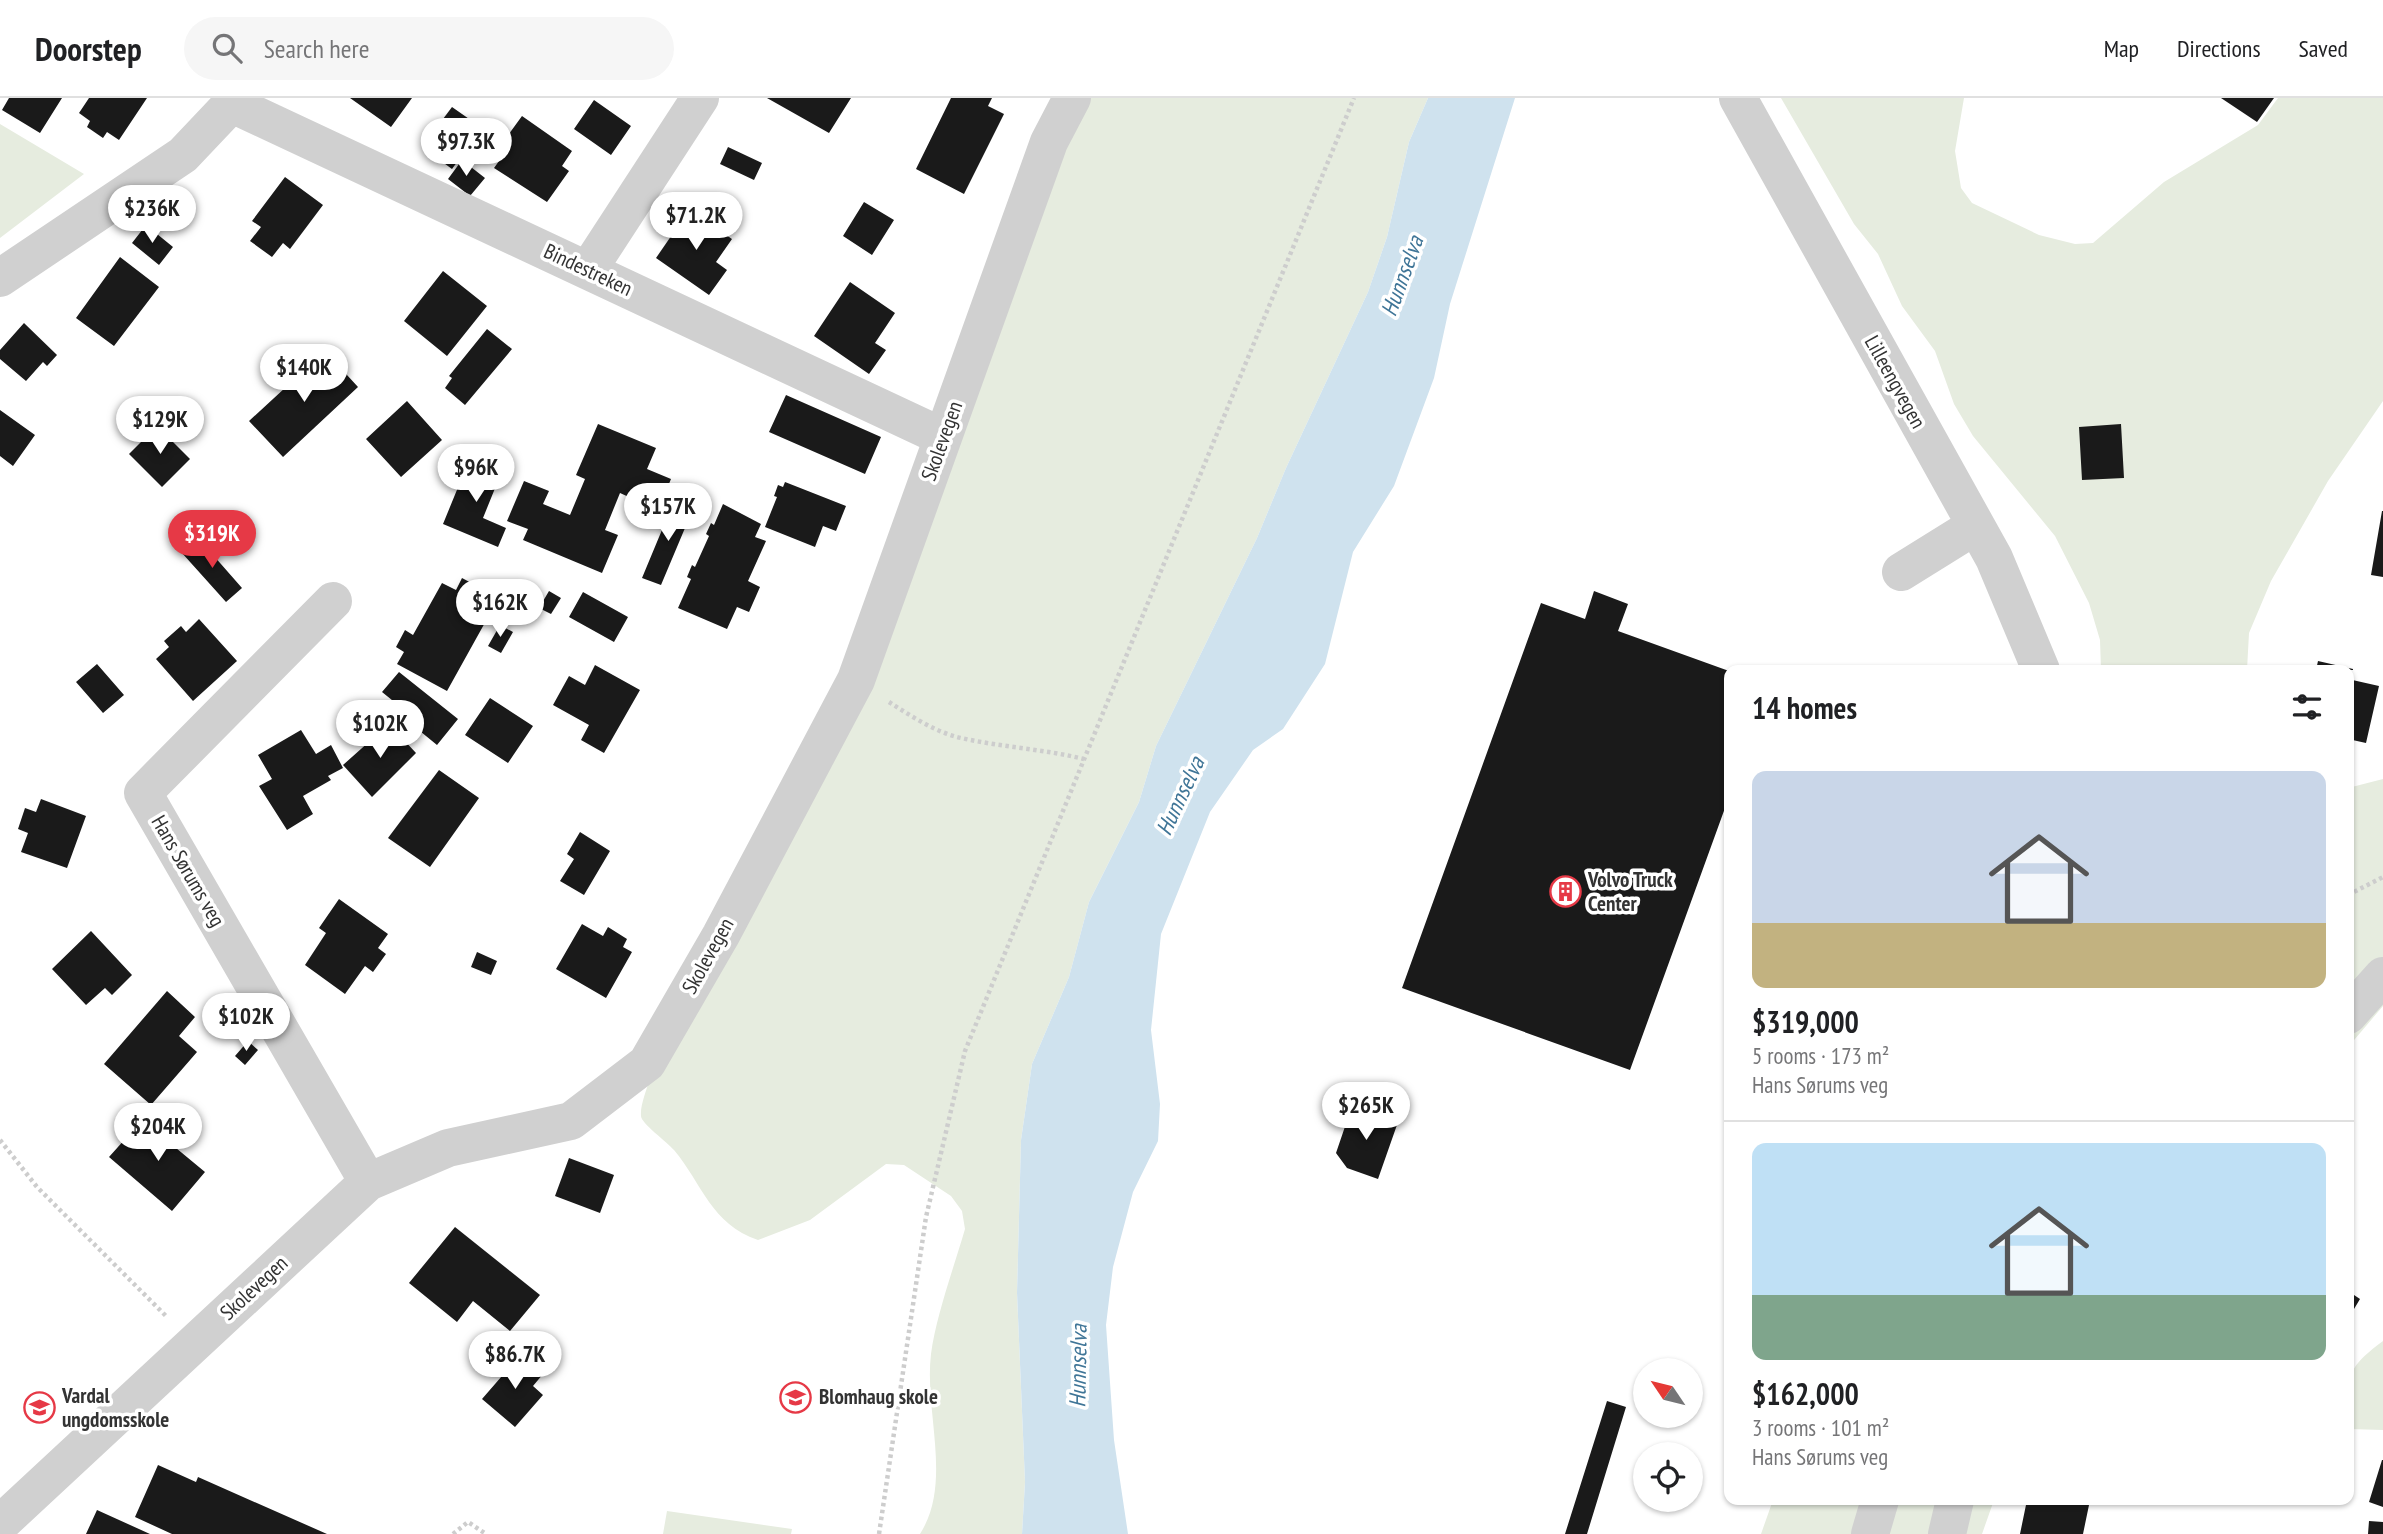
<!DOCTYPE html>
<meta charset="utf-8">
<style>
:root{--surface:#fff;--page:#f6f6f6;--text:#202124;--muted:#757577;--line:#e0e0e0;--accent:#e63946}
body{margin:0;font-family:"PT Sans Narrow",sans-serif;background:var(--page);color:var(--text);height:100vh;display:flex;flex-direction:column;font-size:26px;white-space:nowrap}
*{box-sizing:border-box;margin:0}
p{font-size:23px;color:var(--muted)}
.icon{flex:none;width:38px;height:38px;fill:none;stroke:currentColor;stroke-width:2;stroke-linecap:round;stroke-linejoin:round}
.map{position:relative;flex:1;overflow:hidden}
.details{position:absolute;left:1724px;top:567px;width:630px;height:840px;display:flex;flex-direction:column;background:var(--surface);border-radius:14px;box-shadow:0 2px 5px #0004}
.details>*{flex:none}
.needle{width:46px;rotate:305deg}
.tools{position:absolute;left:1633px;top:1260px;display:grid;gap:14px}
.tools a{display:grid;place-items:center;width:70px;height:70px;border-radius:50%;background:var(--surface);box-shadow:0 2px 5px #0004;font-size:35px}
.price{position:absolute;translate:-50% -60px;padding:0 16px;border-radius:24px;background:#fff;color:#222;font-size:23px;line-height:46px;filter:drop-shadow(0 2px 4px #0008)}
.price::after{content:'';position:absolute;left:50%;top:42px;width:21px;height:16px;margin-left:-10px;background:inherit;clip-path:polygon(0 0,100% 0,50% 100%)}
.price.on{background:var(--accent);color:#fff}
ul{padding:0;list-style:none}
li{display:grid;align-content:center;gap:14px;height:371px;padding:0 28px}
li+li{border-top:2px solid var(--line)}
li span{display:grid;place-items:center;height:217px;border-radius:14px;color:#555}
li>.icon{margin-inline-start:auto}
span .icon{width:126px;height:126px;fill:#fffc;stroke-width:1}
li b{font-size:30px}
h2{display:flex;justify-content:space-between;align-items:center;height:84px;padding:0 28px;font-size:30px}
header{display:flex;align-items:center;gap:42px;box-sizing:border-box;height:98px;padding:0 35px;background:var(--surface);border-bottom:2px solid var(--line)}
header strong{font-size:33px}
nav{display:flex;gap:38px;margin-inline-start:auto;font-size:24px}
.search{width:490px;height:63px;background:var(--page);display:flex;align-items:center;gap:18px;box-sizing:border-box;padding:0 24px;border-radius:38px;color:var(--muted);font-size:26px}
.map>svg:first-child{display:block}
.green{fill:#e6ecdf}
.water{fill:#cfe2ee}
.building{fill:#1a1a1a}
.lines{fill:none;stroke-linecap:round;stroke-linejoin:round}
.path{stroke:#cdcdcd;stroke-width:4.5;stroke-dasharray:3.5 3.5;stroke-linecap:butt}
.minor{stroke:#d0d0d0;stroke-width:38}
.labels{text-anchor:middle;stroke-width:7;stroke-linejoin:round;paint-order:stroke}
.street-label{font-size:21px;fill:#333;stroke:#fff}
.poi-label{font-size:21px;font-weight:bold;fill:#333;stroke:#fff;text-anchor:start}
.water-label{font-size:23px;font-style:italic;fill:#3f7597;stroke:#fff}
</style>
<header>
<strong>Doorstep</strong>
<div class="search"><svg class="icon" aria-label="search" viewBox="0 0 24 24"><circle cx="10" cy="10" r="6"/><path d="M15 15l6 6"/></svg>Search here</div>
<nav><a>Map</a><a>Directions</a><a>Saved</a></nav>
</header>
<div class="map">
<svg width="2383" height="1436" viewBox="0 0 2383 1436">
<rect width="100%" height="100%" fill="#fff"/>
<!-- green -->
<path class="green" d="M1059,0H1428L1409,44L1387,139L1368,194L1286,370L1257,440L1156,648L1139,704L1089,804L1069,879L1032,966L1021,1042L1017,1195L1025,1384L1022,1436H920C953,1384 924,1314 931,1256C936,1218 954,1169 965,1131L962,1113L951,1098L904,1067L886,1066L810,1122L758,1142C711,1126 703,1087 674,1052C667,1044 641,1025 641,1018C640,1007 647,991 650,980L870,518Z
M1781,0H1964L1955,53L1961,90L1972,105L2039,137L2075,146L2093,145L2164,84L2258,27L2278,0H2383V303L2328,383L2271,483L2249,535L2247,572H2101L2100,542L2089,505L2055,438L1973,338L1954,306L1935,253L1902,208L1878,156L1854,126Z
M0,26L84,76L0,140Z
M2383,681V908L2349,948L2348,690Z
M2383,1243V1332L2349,1331C2348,1282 2341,1274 2383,1243Z
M1773,1402H1994L1982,1436H1761Z
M667,1413L792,1431L791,1436H663Z"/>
<!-- water -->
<path class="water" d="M1428,0H1515L1450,206L1434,280L1394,388L1353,454L1325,566L1283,631L1253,652L1210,714L1161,836L1151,932L1160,1006L1158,1043L1133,1094L1113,1169L1106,1227L1114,1342L1128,1436H1022L1025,1384L1017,1195L1021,1042L1032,966L1069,879L1089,804L1139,704L1156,648L1257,440L1286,370L1368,194L1387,139L1409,44Z"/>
<!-- building -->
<path class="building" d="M9,0H62L40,35L2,12Z
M89,0H147L119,42L107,34L103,40L87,29L90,23L79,15Z
M350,0H412L391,29Z
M767,0H851L829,35Z
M951,0H992L988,8L1004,16L964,96L916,71Z
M2221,0H2274L2257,24Z
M594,2L631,28L611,57L574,31Z
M452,9L482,30L452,71L422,49Z
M522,18L572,53L562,68L569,73L547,104L494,70L509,49L503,44Z
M728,49L762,65L754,82L720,66Z
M462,62L485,80L470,98L448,81Z
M285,79L323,107L290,151L283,145L272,159L250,143L261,129L252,123Z
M864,104L894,122L872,157L843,138Z
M689,112L732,141L716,164L727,172L709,197L656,160Z
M146,127L173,149L159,167L132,145Z
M120,159L159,189L114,248L76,220Z
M443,173L487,208L447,258L404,223Z
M850,184L895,215L875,245L886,252L869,276L814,238Z
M24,225L57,257L47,268L43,264L26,283L0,261V252Z
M487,231L512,251L465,307L445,290L452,280L449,278Z
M325,253L358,289L283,359L249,323Z
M786,297L881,339L865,376L769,334Z
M407,303L442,342L401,379L366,341Z
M0,312L35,337L13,368L0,358Z
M598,326L656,350L647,371L671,381L654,422L627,411L631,400L620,395L605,432L618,437L602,475L523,442L528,431L507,423L524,383L549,393L543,406L570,417L585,381L576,377Z
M2121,326L2124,380L2082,382L2079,329Z
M157,328L190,361L162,389L129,356Z
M470,360L502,373L483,420L506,430L498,449L443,426Z
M785,384L846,408L836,433L823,428L815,449L765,429L777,399L774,398L778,387L783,389Z
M674,403L693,411L661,487L642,480Z
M723,406L761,426L755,439L766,443L748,483L760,489L749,514L737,509L727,531L678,510L691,481L687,479L692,467L695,469L709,438L706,436L711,425L714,427Z
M2382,413H2383V479L2371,477Z
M199,441L242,490L226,504L182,455Z
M462,480L477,488L470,500L492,512L447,593L397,566L404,554L396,549L405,532L413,537L442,485L456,492Z
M549,493L561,500L551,516L539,510Z
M1594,493L1628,506L1618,533L1729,573V699L1630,972L1402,890L1541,505L1585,521Z
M583,494L628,519L614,544L569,519Z
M199,521L237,563L193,603L156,561L169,549L164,543L181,528L186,534Z
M500,527L513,534L501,555L488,548Z
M2318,563L2353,571V572H2316Z
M97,566L124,597L103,615L76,584Z
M595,567L640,592L604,655L581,642L589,627L553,607L569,578L585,587Z
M399,574L458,621L437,647L404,620L408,615L382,594Z
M2348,581L2379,588L2366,645L2348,641Z
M490,600L533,628L508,665L465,637Z
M389,626L416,655L372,699L343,667Z
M301,632L316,656L331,647L343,670L328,678L331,682L303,698L313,716L287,732L259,688L272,681L258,657Z
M439,672L479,700L430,769L388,740Z
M41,701L86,718L67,770L21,754L28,735L18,731L25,710L36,714Z
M580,734L610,753L584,797L560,783L574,761L567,756Z
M339,801L388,836L378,850L386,856L373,874L365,868L345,896L305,867L326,835L319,830Z
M582,826L603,838L608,829L627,841L623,849L632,854L606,900L556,871Z
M91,833L132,877L112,897L105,890L86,907L52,871Z
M477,854L497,863L491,877L471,869Z
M167,893L195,919L179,938L197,954L151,1007L104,966Z
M248,943L258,952L245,967L235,958Z
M1352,1008L1398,1024L1378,1081L1347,1070L1336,1055Z
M143,1021L157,1034L166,1023L185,1039L176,1050L205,1074L172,1113L109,1059Z
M569,1060L614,1077L600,1115L555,1098Z
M455,1129L540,1197L510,1233L473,1203L457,1224L409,1185Z
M2348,1193L2360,1201L2348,1221Z
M521,1256L543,1276L533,1288L543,1297L515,1329L482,1301Z
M1607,1303L1626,1309L1587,1436H1565Z
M2382,1362H2383V1409L2369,1404Z
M158,1367L196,1384L198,1379L327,1436H172L135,1419Z
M2027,1402H2062L2089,1407L2083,1436H2020Z
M97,1412L150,1436H86Z
M2369,1423L2383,1424V1436H2368Z"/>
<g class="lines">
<!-- path -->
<path class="path" d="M889,604C911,618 935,634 961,640C1001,649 1043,651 1084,661
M2348,797L2383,779
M0,1042L37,1089L167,1219
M453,1436L468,1424L486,1436
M879,1436L926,1119L965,953L1354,0"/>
<!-- minor -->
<path class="minor" d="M1738,0L1994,460L2041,572
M232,6L943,339
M588,172L700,0
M0,180L183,57L237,0
M1901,474L1975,428
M333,503L143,695L368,1084
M2348,917L2383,878
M0,1426L368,1084L448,1050L571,1023L647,965L721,837L856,582L1049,44L1072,0
M1870,1436L1880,1402
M1947,1436L1955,1402"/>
</g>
<!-- icons -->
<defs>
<symbol id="building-ring" viewBox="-11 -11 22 22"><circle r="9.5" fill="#fff" stroke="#e63946" stroke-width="1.5"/><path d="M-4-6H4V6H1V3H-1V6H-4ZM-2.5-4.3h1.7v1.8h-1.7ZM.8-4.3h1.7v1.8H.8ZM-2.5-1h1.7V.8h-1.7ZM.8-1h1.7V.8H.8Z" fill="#e63946"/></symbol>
<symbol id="school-ring" viewBox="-11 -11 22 22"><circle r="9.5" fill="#fff" stroke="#e63946" stroke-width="1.5"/><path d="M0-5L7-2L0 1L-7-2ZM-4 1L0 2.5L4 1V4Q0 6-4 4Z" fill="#e63946"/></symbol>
</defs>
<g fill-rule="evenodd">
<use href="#building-ring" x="1548" y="776" width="35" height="35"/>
<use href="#school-ring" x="778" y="1282" width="35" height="35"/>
<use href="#school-ring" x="22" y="1292" width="35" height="35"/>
</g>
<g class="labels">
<!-- street labels -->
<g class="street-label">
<text transform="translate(588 172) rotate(25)" y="7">Bindestreken</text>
<text transform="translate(1895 284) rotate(61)" y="7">Lilleengvegen</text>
<text transform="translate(942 343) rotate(-70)" y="7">Skolevegen</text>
<text transform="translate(188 773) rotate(60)" y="7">Hans Sørums veg</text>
<text transform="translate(708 858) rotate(-61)" y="7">Skolevegen</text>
<text transform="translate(254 1190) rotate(-43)" y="7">Skolevegen</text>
</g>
<!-- poi labels -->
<g class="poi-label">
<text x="1588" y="789">Volvo Truck<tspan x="1588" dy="24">Center</tspan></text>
<text x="62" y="1305">Vardal<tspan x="62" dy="24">ungdomsskole</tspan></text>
<text x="819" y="1306">Blomhaug skole</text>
</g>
<!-- water labels -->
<g class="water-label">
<text transform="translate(1402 178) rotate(-70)" y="8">Hunnselva</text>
<text transform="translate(1180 698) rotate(-65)" y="8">Hunnselva</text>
<text transform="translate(1078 1268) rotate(-89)" y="8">Hunnselva</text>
</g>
</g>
</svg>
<div class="tools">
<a><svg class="needle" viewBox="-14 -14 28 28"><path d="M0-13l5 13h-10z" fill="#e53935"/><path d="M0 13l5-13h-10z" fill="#757577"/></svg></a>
<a><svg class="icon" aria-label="locate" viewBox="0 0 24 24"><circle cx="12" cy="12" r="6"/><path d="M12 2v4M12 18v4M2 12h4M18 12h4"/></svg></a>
</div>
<b class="price" style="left:466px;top:80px">$97.3K</b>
<b class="price" style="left:152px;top:147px">$236K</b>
<b class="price" style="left:696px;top:154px">$71.2K</b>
<b class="price" style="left:304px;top:306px">$140K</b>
<b class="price" style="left:160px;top:358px">$129K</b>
<b class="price" style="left:476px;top:406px">$96K</b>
<b class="price" style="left:668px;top:445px">$157K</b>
<b class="price on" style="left:212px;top:472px">$319K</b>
<b class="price" style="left:500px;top:541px">$162K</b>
<b class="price" style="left:380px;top:662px">$102K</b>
<b class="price" style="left:246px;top:955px">$102K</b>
<b class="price" style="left:1366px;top:1044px">$265K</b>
<b class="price" style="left:158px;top:1065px">$204K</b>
<b class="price" style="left:515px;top:1293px">$86.7K</b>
<section class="details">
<h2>14 homes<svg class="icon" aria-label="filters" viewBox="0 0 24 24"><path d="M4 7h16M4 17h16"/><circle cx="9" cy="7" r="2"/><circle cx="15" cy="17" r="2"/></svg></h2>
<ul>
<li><span style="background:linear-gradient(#c9d6e8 70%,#c2b280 0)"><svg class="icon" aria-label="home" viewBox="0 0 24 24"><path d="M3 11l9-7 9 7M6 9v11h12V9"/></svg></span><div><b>$319,000</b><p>5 rooms · 173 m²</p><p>Hans Sørums veg</p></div></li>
<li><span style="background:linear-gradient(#bfe0f5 70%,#7fa58c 0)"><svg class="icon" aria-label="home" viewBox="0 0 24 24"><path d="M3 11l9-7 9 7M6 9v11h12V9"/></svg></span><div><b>$162,000</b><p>3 rooms · 101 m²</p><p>Hans Sørums veg</p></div></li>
</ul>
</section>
</div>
